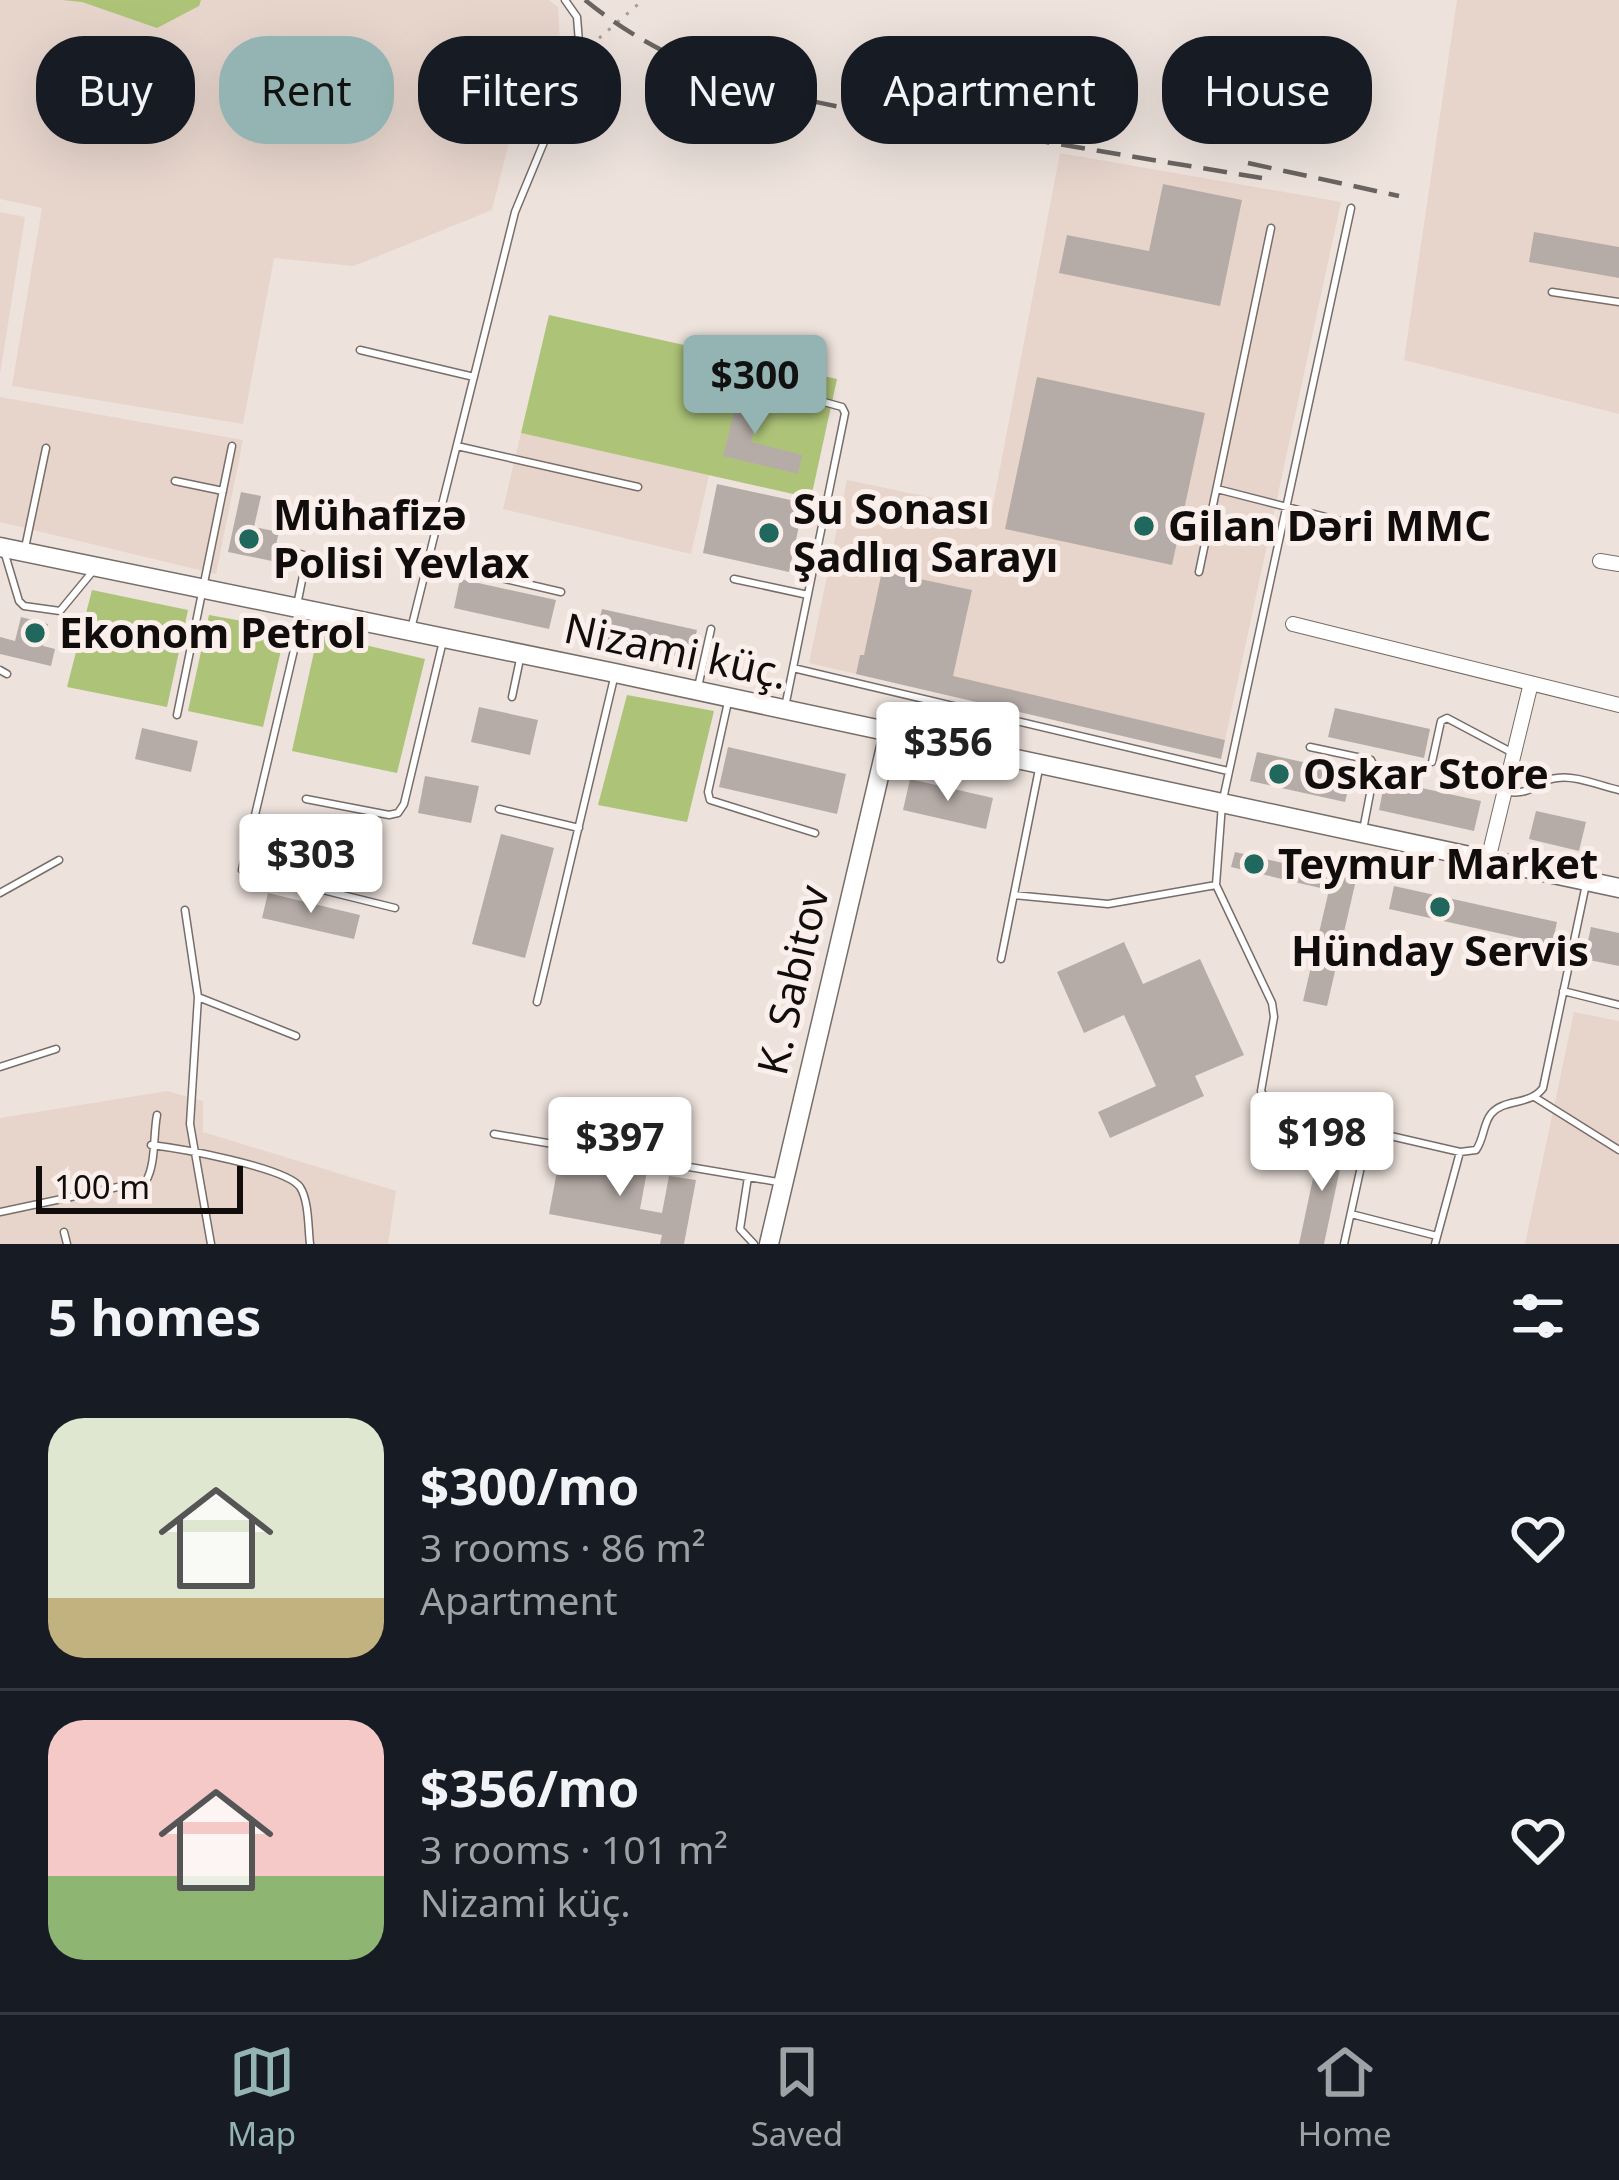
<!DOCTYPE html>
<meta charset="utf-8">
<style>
:root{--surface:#171b24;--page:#242831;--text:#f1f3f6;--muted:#9ea1a6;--line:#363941;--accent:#93b4b2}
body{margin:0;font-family:"Noto Sans",sans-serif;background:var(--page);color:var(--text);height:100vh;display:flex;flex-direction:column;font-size:45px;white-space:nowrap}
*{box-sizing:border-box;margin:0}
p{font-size:39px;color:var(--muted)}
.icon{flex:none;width:66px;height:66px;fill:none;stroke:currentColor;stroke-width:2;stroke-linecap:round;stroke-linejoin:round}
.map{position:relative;height:1244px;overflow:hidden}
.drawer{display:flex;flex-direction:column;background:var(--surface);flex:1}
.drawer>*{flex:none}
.guide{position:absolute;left:36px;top:36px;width:1548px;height:108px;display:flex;gap:24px}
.scale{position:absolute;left:36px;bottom:30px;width:207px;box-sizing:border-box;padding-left:12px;border:6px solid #110d0c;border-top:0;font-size:33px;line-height:42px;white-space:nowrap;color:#110d0c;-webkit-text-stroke:9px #faefea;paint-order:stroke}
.price{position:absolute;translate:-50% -102px;padding:0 27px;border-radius:12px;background:#fff;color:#222;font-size:39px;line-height:78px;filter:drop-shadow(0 3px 6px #0008)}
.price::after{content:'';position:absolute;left:50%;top:72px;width:36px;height:27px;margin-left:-18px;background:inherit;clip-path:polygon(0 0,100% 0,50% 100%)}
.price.active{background:var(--accent);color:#111}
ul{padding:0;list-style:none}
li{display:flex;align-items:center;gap:36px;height:300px;padding:0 48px}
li+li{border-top:3px solid var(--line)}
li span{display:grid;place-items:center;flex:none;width:336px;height:240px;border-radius:36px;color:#555}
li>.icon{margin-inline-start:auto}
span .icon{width:144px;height:144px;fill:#fffc;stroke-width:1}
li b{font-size:51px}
h2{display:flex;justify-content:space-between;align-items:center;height:144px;padding:0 48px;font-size:51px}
.tag{padding:0 42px;border-radius:48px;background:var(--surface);box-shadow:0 12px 48px #0002;font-size:42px;line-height:108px}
.tag.active{background:var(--accent);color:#111}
.tab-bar{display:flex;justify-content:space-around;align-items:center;height:168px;border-top:3px solid var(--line);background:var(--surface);font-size:33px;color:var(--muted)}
.tab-bar a{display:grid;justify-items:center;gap:6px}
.tab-bar .active{color:var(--accent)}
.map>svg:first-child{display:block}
.built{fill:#e7d5cc}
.green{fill:#adc478}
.building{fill:#b6aca7}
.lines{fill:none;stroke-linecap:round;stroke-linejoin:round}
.lane-casing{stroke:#776d69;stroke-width:9}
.street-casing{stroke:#776d69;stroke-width:16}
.secondary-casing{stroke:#776d69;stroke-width:21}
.path{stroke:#a69d99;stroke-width:3;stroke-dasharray:3 9;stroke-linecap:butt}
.lane{stroke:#fff;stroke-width:6}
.street{stroke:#fff;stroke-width:14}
.secondary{stroke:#fff;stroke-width:18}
.rail{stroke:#6a6461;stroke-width:4.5;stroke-dasharray:24 12;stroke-linecap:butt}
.poi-dot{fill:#20685e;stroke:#faefea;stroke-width:4.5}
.labels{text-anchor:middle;stroke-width:10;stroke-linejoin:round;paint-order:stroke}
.poi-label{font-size:42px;font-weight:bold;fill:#110d0c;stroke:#faefea;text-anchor:start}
.street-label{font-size:42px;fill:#110d0c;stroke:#faefea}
</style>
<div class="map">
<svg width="1619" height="1244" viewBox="0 0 1619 1244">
<rect width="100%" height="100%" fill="#ede2dc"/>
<!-- built -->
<path class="built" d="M0,0H549L558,7L561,63L528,67L492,210L354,266L274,258L243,424L12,386L42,208L0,199Z
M1457,0H1619V414L1404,360Z
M1060,153L1341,202L1225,740L861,655L856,674L809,663L847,480L992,510Z
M0,212L25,217L0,374Z
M0,397L243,440L216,574L0,522Z
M521,433L709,475L691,554L503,509Z
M1574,1012L1619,1021V1244H1525Z
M167,1091L203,1101V1132L396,1191L388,1244H0V1118Z"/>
<!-- green -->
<path class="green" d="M62,0H201L199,6L157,28L82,2Z
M549,315L837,379L811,498L521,433Z
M92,590L188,610L167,707L67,687Z
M209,615L286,629L263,727L188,711Z
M318,634L425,659L397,773L292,751Z
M627,695L714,711L687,822L598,805Z"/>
<!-- building -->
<path class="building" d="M1163,184L1242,200L1220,306L1059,273L1067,235L1149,251Z
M1534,232L1619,247V278L1529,262Z
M1037,377L1205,413L1172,565L1005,529Z
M741,385L763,391L751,442L802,455L798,474L723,456Z
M717,484L804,503L789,572L703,553Z
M241,492L261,496L254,527L279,532L272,561L228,552Z
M882,571L972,590L953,676L1225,740L1221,759L856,674L860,655H864Z
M460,579L556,600L549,629L454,608Z
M602,609L697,630L690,659L595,638Z
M21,617L48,624L43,646L55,649L51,666L0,654V637L15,641Z
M479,707L538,720L530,755L471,742Z
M1335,708L1430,729L1424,758L1328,737Z
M142,728L198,741L191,772L135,759Z
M728,747L846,774L837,814L719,787Z
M1257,752L1352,773L1345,802L1250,781Z
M425,776L479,786L471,823L418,813Z
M910,779L993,798L986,829L903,810Z
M1385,780L1481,801L1474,831L1379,810Z
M1536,811L1586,822L1579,851L1529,839Z
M287,815L382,836L372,879L278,858Z
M501,834L554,848L525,958L472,944Z
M1235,852L1356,880L1327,1006L1303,1001L1329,890L1231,867Z
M1394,886L1557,922L1552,945L1389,909Z
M268,893L360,915L354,939L262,918Z
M1591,927L1619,933V966L1584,959Z
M1124,942L1143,984L1200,959L1244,1055L1195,1076L1204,1096L1110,1138L1098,1112L1156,1086L1124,1015L1084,1033L1057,972Z
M1321,1141L1345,1145L1324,1244H1299Z
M560,1155L647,1171L640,1209L662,1213L669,1176L696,1180L684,1244H660L662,1235L549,1214Z"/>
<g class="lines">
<defs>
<path id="lane" d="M1552,292L1619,302
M360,350L474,377
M781,390L842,407L845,413L785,707
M457,446L638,487
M175,481L223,491
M1217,489L1345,522
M25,548L46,448
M280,548L307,556L297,605
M4,551L19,601L24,606L60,611L93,571
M428,561L561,592
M1199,572L1271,228
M734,579L808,595
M303,612L242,870L395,908
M411,629L515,212L580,55L577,17L565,0
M793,668L1228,771
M0,670L7,674
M698,687L711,629
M512,697L520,659
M728,702L708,792L710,800L815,833
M177,715L232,446
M1310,747L1371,760L1375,768L1363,830
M1432,762L1441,721L1447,718L1511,752
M1509,792C1534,795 1536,780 1557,778C1576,775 1600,786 1619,790
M306,799L389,815L398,813L404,804L443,641
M499,809L579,828
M0,893L59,860
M1014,895L1108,904L1216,885
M185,910L198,997L190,1124L211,1244
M1001,959L1039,769
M1563,991L1619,1005
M198,997L296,1036
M537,1002L614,678
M0,1067L56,1049
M1536,1098L1619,1150
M1369,1131L1460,1152L1476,1150C1484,1139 1483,1124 1491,1114C1504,1098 1530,1106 1543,1088L1586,884
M494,1134L778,1182
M151,1145C177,1148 286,1167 300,1187C309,1201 308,1227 310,1244
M748,1177L740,1229L754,1244
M0,1212L146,1181C156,1164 153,1136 157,1115
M1351,1214L1437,1236
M64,1232L67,1244
M1344,1244L1369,1130C1343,1125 1271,1115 1261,1091L1274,1017L1272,1003L1216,885L1222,804L1351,208
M1435,1244L1460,1152"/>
<path id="street" d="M1600,561L1619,564
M1293,624L1619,705
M1488,860L1531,683"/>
<path id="secondary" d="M0,547L615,673L1619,888
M769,1244L889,734"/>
</defs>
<!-- lane casing -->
<use href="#lane" class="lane-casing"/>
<!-- street casing -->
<use href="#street" class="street-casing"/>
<!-- secondary casing -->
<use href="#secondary" class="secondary-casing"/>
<!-- path -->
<path class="path" d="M590,46L643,0"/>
<!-- lane -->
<use href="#lane" class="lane"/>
<!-- street -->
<use href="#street" class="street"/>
<!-- secondary -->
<use href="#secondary" class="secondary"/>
<!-- rail -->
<path class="rail" d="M585,0C701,94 830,105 972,129C1068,146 1165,162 1262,178
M1248,163L1399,196"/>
</g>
<!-- markers -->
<g class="poi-dot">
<circle cx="1144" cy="526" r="12"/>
<circle cx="769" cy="533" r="12"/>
<circle cx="249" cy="539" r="12"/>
<circle cx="35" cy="633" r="12"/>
<circle cx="1279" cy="774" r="12"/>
<circle cx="1254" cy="864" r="12"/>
<circle cx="1440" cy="907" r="12"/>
</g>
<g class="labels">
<!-- poi labels -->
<g class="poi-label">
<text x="793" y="524">Su Sonası<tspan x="793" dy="48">Şadlıq Sarayı</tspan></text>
<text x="273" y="530">Mühafizə<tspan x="273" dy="48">Polisi Yevlax</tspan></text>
<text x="1168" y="541">Gilan Dəri MMC</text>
<text x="59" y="648">Ekonom Petrol</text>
<text x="1303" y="789">Oskar Store</text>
<text x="1278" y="879">Teymur Market</text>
<text x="1440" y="966" text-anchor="middle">Hünday Servis</text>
</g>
<!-- street labels -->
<g class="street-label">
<text transform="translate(676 651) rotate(12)" y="15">Nizami küç.</text>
<text transform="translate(793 980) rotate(-77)" y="15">K. Sabitov</text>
</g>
</g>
</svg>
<div class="scale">100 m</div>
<b class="price active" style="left:755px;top:437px">$300</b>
<b class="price" style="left:948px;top:804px">$356</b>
<b class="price" style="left:311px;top:916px">$303</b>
<b class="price" style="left:1322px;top:1194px">$198</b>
<b class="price" style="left:620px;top:1199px">$397</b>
<div class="guide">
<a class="tag">Buy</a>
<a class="tag active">Rent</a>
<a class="tag">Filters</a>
<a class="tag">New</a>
<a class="tag">Apartment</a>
<a class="tag">House</a>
</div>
</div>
<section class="drawer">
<h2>5 homes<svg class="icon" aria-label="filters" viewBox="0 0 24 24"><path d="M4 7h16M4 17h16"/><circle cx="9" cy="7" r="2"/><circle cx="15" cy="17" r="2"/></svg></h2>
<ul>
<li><span style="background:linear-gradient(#dfe7d0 75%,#c2b280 0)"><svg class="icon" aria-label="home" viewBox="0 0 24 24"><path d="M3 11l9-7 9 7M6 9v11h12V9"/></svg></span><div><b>$300/mo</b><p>3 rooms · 86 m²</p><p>Apartment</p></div><svg class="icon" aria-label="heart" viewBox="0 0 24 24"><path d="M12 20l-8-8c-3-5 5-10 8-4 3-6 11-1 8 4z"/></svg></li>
<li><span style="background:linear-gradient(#f6c9c9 65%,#8fb573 0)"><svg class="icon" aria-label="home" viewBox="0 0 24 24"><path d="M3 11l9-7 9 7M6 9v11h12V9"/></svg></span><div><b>$356/mo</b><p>3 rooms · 101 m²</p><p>Nizami küç.</p></div><svg class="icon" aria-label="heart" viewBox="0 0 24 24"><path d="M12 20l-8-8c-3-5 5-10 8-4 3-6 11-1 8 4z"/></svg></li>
</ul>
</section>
<nav class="tab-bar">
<a class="active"><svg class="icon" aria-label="map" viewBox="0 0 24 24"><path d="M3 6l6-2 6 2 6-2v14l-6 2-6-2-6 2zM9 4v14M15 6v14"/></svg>Map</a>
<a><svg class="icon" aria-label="saved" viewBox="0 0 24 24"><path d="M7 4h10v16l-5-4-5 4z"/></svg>Saved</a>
<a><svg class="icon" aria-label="home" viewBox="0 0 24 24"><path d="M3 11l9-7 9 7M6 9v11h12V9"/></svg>Home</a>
</nav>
